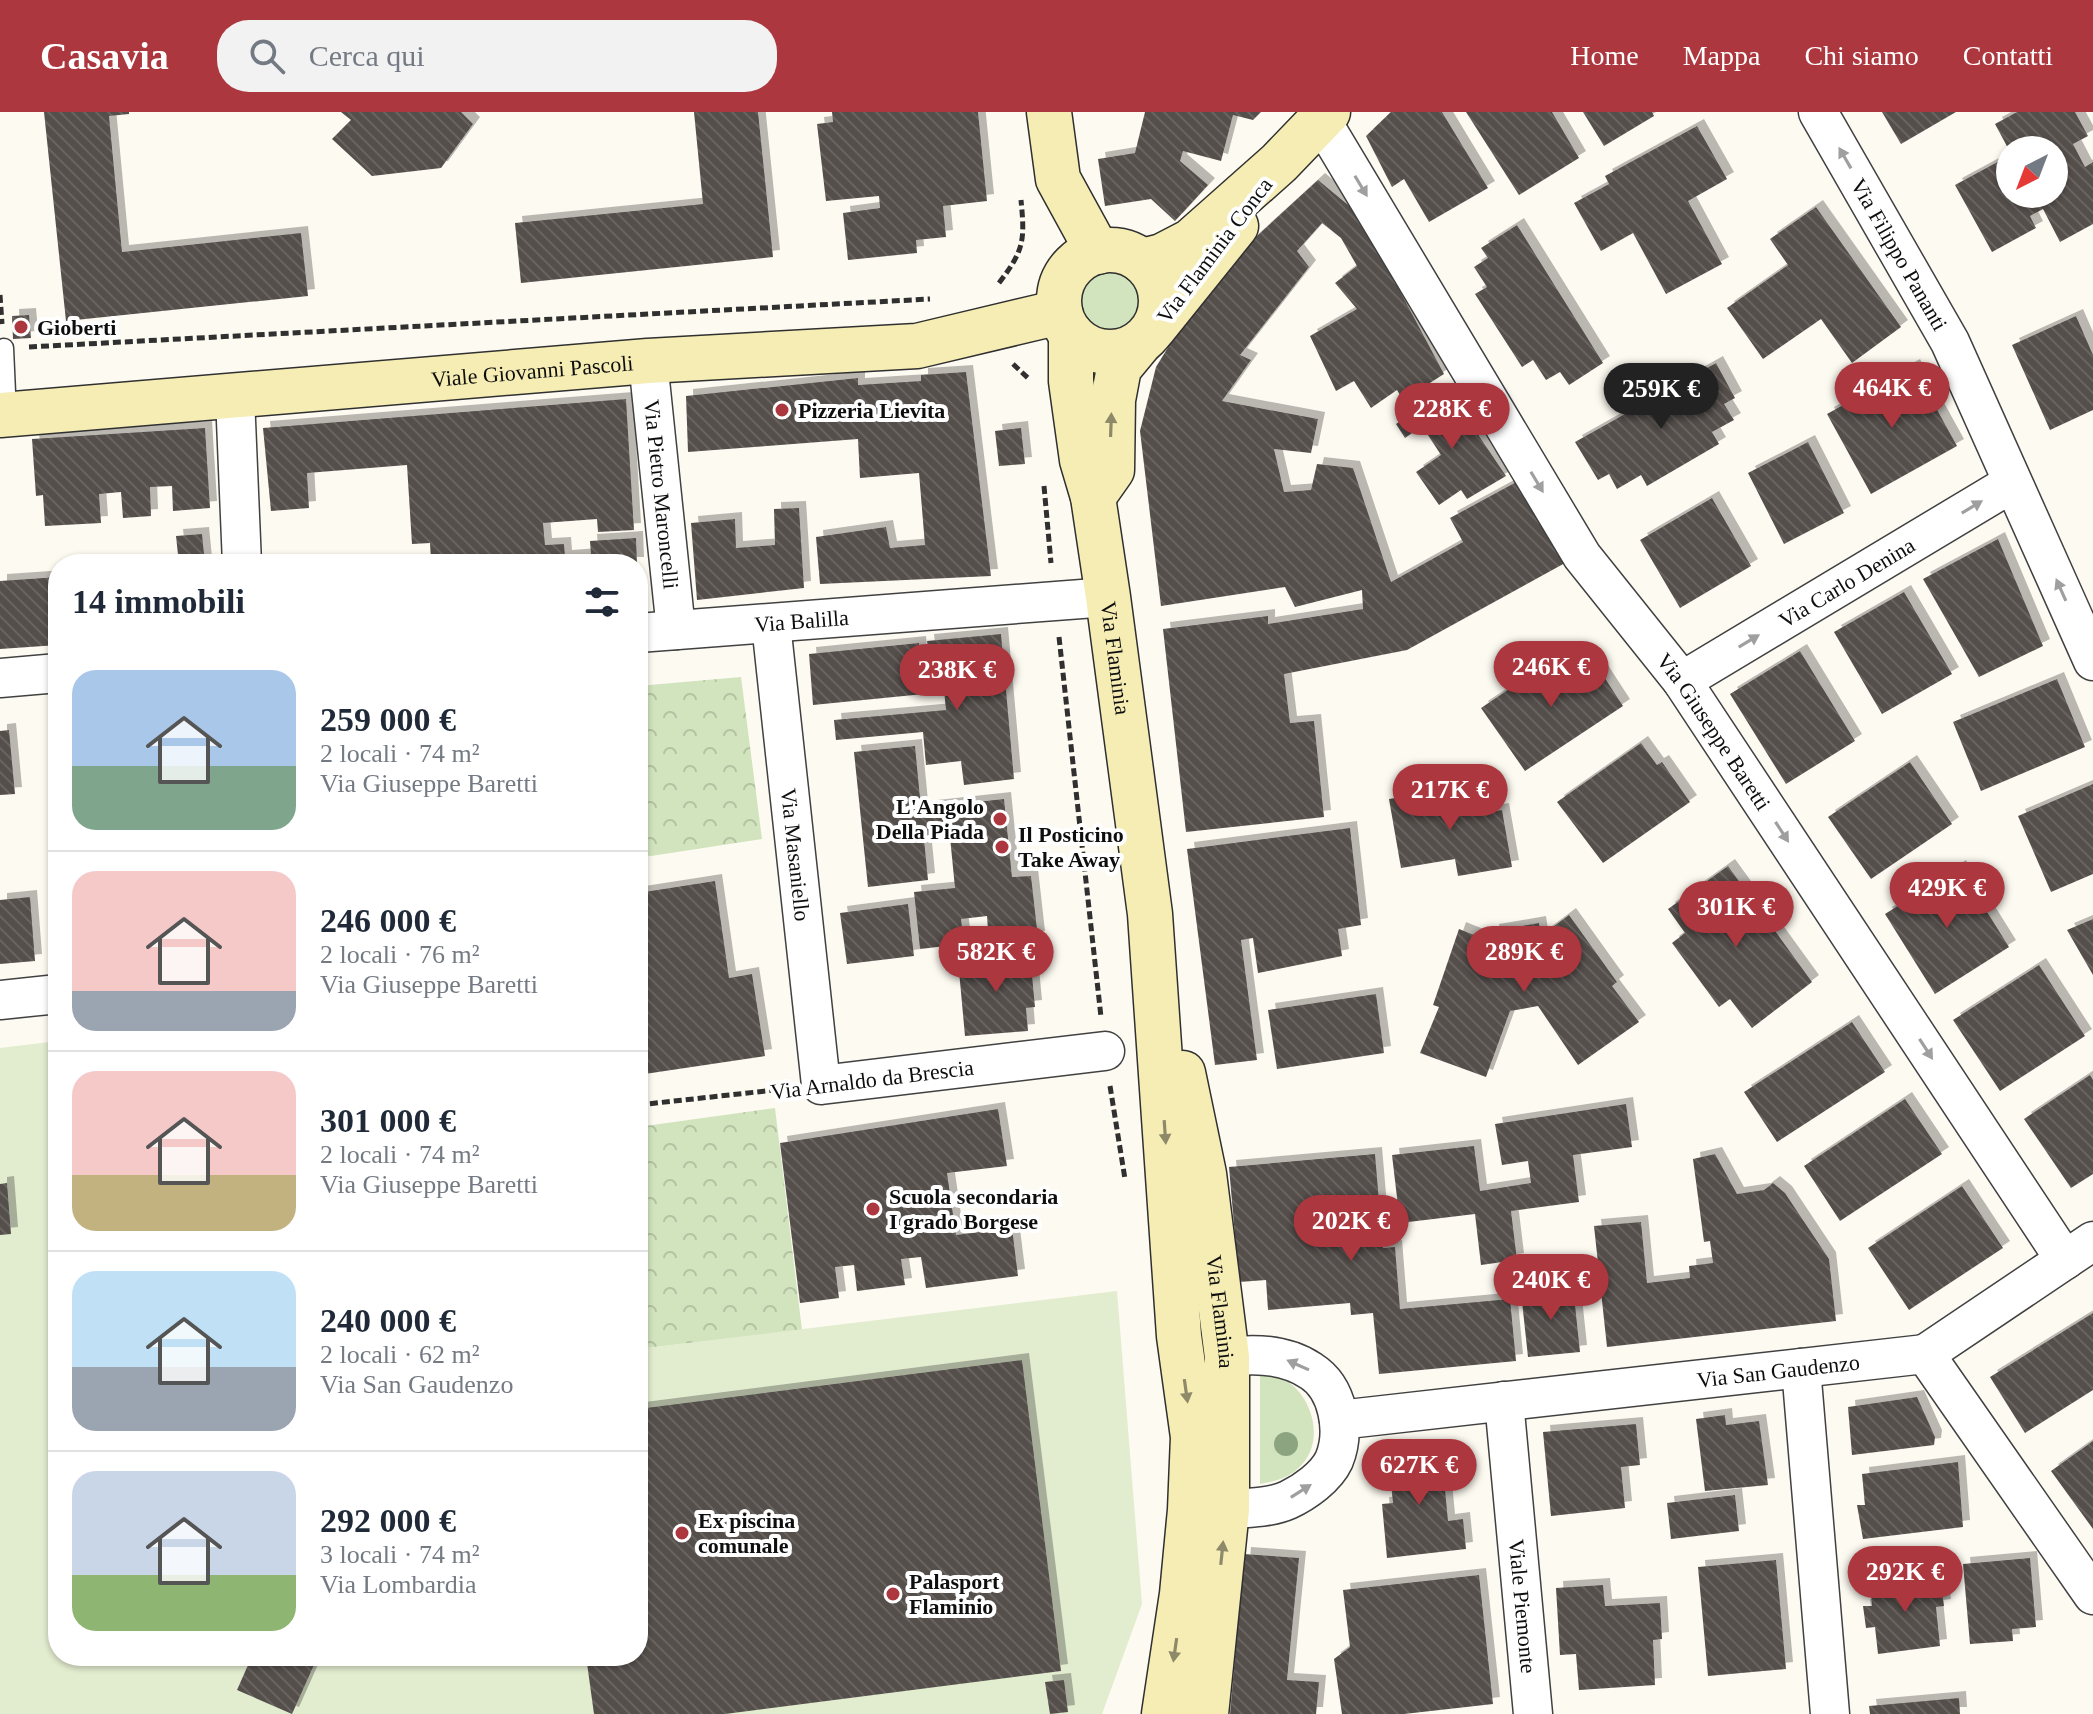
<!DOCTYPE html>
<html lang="it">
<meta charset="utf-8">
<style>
:root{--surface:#fff;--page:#f2f2f3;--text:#1f2937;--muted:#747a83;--line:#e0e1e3;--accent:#ac373e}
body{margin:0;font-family:"Times New Roman",serif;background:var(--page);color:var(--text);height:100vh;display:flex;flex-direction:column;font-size:30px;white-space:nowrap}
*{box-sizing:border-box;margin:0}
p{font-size:26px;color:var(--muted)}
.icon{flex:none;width:44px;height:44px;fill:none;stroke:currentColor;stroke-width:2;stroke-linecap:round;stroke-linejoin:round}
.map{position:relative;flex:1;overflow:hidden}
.panel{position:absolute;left:48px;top:442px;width:600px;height:1112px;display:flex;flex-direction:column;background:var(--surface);border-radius:32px;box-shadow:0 2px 6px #0004}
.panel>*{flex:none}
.needle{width:52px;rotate:222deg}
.buttons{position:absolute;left:1996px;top:24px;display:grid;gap:16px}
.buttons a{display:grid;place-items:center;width:72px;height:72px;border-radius:50%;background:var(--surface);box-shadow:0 2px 6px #0004;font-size:40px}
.price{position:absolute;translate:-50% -68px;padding:0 18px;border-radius:28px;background:var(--accent);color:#fff;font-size:26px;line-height:52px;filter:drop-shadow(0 2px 4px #0008)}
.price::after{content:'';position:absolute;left:50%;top:48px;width:24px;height:18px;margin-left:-12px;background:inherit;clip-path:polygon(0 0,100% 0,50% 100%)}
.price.current{background:#222;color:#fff}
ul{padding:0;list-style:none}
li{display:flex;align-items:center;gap:24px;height:200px;padding:0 24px}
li+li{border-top:2px solid var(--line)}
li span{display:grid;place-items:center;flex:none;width:224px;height:160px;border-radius:24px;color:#555}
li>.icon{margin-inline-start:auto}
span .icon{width:96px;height:96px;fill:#fffc;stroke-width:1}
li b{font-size:34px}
h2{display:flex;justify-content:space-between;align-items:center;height:96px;padding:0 24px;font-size:34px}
header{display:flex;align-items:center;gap:48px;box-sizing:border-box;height:112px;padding:0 40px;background:var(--accent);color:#fff}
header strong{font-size:38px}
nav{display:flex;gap:44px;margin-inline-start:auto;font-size:28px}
.search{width:560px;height:72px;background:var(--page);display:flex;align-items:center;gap:20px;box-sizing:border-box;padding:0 28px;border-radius:32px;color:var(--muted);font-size:30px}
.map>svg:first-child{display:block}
.grass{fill:#d2e4be}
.park{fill:url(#park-crowns)}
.pitch{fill:#e2eccf}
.building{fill:url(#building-back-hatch);filter:url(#shadow)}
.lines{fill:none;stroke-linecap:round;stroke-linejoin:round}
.lane-casing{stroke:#414141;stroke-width:21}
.street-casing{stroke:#414141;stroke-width:41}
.secondary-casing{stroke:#303030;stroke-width:47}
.path{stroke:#303030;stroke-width:5;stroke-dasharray:8 4;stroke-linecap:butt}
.lane{stroke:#fff;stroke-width:18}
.street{stroke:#fff;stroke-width:38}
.secondary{stroke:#f5edb4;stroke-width:44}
.tree{fill:#8da481}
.oneway{fill:#9f9f9f}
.oneway2{fill:#8d8969}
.poi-dot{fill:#ac373e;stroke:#fff;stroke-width:3}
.labels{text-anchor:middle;stroke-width:8;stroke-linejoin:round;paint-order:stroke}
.street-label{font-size:22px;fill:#0e0e0e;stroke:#fff}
.poi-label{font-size:22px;font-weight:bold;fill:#0e0e0e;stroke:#fff;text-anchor:start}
</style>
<header>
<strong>Casavia</strong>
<div class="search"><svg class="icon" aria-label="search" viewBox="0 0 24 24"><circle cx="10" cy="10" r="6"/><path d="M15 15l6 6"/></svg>Cerca qui</div>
<nav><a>Home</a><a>Mappa</a><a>Chi siamo</a><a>Contatti</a></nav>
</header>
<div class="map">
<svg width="2093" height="1602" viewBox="0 0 2093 1602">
<defs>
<pattern id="park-crowns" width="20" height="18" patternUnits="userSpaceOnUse" patternTransform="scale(2)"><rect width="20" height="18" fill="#d2e4be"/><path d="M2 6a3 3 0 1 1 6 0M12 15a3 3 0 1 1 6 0" fill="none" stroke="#b3c2a2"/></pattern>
<pattern id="building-back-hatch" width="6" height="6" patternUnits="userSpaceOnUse" patternTransform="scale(2)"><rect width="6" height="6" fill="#554f4c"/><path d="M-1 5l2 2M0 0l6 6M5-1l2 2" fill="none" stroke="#696461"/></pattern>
<filter id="shadow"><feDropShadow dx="7" dy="-7" stdDeviation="0" flood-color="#0004"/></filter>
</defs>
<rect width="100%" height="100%" fill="#fdfaf1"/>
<!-- grass -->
<path class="grass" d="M1077 190a32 32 0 1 1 64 0a32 32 0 1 1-64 0Z
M1273,1263C1307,1271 1327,1321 1304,1350C1292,1365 1278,1369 1260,1372V1264Z"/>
<!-- park -->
<path class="park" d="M741,565L762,727L651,744L638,743V574Z
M775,996L802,1218L638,1237V1015Z"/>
<!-- pitch -->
<path class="pitch" d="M58,929V1544H638V1237L1117,1179L1142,1492L1102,1602H0V936Z"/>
<!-- building -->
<path class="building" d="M44,0H129V2L109,4L122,140L301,121L308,184L66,209Z
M341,0H461L473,12L441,56L372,64L332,27L351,8Z
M694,0H758L773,145L521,171L515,111L703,92Z
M832,0H978L987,89L943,94L946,125L916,128L917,141L848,148L843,101L880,96L879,84L826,89L817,12L833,10Z
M1145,0H1261L1253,8L1233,3L1221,49L1183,39L1180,49L1208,73L1175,109L1151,87L1105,94L1098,47L1135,41Z
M1391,0H1442L1488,76L1429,110L1404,67L1392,75L1366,24Z
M1466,0H1552L1579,46L1519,83Z
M1583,0H1652L1654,4L1604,34Z
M1882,0H1956L1901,32Z
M2017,0H2075L2088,24L2073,32L2085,55L2093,50V112L2060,130L2043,97L2030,104L2036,116L1992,140L1955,73L2003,47L2010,61V82H2054V38H2009L1995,12Z
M1697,14L1727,67L1688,89L1722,152L1666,182L1633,121L1601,139L1574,91L1609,72L1605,64Z
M1318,68L1359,102L1444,262L1403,288L1397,278L1371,296L1354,269L1336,279L1310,224L1357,197L1335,171L1357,154L1341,126L1322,111L1297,139L1309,155L1240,243L1251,248L1222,289L1318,307L1311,341L1274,337L1284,380L1311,378L1317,352L1353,356L1391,470L1463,430L1450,406L1520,368L1565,451L1407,538L1284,562L1290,611L1314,609L1324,705L1186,720L1163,517L1268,504V512L1363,497L1362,478L1295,495L1285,475L1161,494L1140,319L1156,255L1210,167Z
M1816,95L1901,215L1852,251L1821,207L1763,247L1727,196L1788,153L1770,127Z
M1517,113L1603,251L1569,273L1560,260L1546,268L1533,248L1522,255L1475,182L1487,175L1474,155L1488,146L1481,136Z
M29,203L31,226L13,227L12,204Z
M2076,204L2093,243V298L2050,318L2012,233Z
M1716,251L1735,286L1724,292L1734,308L1712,320L1719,332L1647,374L1641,363L1617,377L1609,362L1598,368L1575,330Z
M1913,254L1957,334L1871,382L1827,302Z
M966,260L991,464L820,472L816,425L886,415L890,436L925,433L919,361L860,366L858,327L688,340L686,284L858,266V273L921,269V263Z
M1448,278L1506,364L1467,387L1461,378L1439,393L1416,360L1441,343L1422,314L1405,326L1396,312Z
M626,287L634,418L598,420L597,407L543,411L545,433L564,432L565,445L591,443L590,429L636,426L637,452H418L417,450L431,449L430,431L412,432L407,353L307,361L309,396L271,399L263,316Z
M205,316L210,396L173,399L172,374L150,375L151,404L123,406L121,380L99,382L101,411L45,414L43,383L36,384L32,327Z
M1021,316L1025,352L999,354L995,319Z
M1808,330L1844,401L1784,432L1748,361Z
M1712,386L1751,454L1680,496L1640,428Z
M799,396L804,476L697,488L691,411L735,407L736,436L775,433L774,397Z
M202,422L205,452H179L176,424Z
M1998,427L2043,534L1979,565L1923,467Z
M58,465V533L0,537V469Z
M1904,480L1952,562L1882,602L1834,520Z
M1001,522L1014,667L964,673L961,649L926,653L923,620L836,628L834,608L946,598L943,568L932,570L927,529Z
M919,531L924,582L813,593L809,542Z
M1566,539L1582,564L1597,554L1623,594L1525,659L1481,596Z
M1800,539L1855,629L1786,672L1730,582Z
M2057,567L2085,635L1981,679L1953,610Z
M9,618L15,682L0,683V619Z
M1641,631L1657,653L1662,650L1690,690L1603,751L1557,690Z
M915,634L921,696L1004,687L1012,765L1031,764L1038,826L989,831L987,804L961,807L964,832L920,837L914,780L955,776L950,725L924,727L928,768L868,775L854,640Z
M1910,650L1952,712L1871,767L1828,705Z
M2093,672V762L2051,780L2018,704Z
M1473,673L1478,702L1502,698L1512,755L1458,764L1455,747L1401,756L1389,687Z
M1350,716L1361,813L1338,817L1342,844L1258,861L1253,826L1241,828L1257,948L1215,953L1187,737Z
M1728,754L1812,870L1752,916L1730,887L1719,895L1672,831L1685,821L1668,797Z
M1959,755L2009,835L1935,882L1885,802Z
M715,769L729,866L752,862L765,944L638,963V781Z
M30,785L35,849L0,852V788Z
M908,792L914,844L847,852L840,801Z
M1569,803L1617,870L1612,874L1639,910L1578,953L1538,894L1510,899L1486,965L1420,941L1439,895L1433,893L1459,817L1494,831L1492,819L1539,811L1541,824Z
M2093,807V863L2067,818Z
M1030,842L1035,895L1026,896L1028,919L965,924L958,848Z
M2039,853L2085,924L2000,979L1953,908Z
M1376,882L1384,941L1277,957L1268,898Z
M1852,910L1885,960L1777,1030L1744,980Z
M2090,963L2093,968V1062L2071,1076L2024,1007Z
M1905,987L1942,1042L1840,1109L1804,1054Z
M1626,992L1632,1035L1573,1043L1579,1090L1511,1099L1517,1148L1481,1153L1475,1102L1400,1111L1392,1043L1474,1034L1480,1079L1531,1071L1528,1049L1502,1053L1495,1012Z
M998,997L1007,1054L947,1061L956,1123L1012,1116L1018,1164L926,1176L921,1145L901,1147L905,1173L857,1179L854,1153L835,1155L839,1186L800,1191L780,1031Z
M1375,1042L1383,1136L1395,1135L1400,1197L1510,1187L1516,1249L1379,1262L1373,1201L1351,1203L1350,1191L1268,1198L1266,1168L1239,1170L1229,1055Z
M1715,1042L1737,1082L1764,1078L1773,1071L1785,1081L1829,1147L1836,1209L1607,1235L1594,1114L1641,1110L1647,1171L1690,1166L1689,1154L1713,1151L1710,1129L1704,1130L1693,1047Z
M7,1071L11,1122L0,1123V1072Z
M1962,1074L2003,1136L1909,1198L1868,1136Z
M1573,1174L1580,1240L1528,1245L1521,1180Z
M2093,1201V1278L2025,1321L1990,1265Z
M1022,1248L1061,1559L725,1602H594L586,1544H638V1297Z
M1917,1285L1935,1325L1934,1333L1852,1343L1848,1295Z
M1725,1303L1726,1313L1759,1309L1768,1373L1705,1379L1696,1307Z
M1636,1312L1640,1353L1621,1355L1625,1396L1551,1404L1543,1320Z
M2093,1329V1417L2051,1359Z
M1441,1335L1448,1409L1463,1407L1466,1437L1387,1446L1382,1392L1393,1391L1388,1341Z
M1958,1350L1963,1415L1863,1427L1857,1393H1865L1862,1362Z
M1735,1383L1739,1419L1671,1427L1667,1391Z
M1244,1442L1299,1446L1287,1568L1319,1570L1316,1602H1230Z
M2030,1446L2036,1515L2012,1517L2013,1529L1970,1532L1963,1452Z
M1776,1448L1786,1557L1708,1564L1698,1455Z
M1479,1463L1493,1592L1404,1602H1342L1334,1547L1350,1535L1343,1478Z
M1940,1464L1944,1494L1936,1495L1940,1534L1878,1542L1875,1515L1866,1516L1863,1494H1872L1870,1470Z
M1603,1473L1605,1494L1660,1491L1662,1527L1653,1528L1655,1573L1579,1578L1576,1542L1560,1543L1556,1476Z
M252,1544H318L292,1602L237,1578Z
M1064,1568L1068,1600L1050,1602L1045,1570Z
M1959,1586L1960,1602H1870L1869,1594Z"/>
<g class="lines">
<defs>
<path id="lane" d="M4,236L7,303"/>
<g id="street">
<path id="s1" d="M1818,0L1950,230L2093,549"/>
<path id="s2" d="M1321,8L1582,444L1682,569L2065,1148"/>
<path id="s3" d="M648,249L676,518"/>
<path d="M235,285L242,452"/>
<path id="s4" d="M771,512L821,973L1105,939"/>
<path id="s5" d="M638,521L1108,485"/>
<path d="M0,566L58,561"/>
<path id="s6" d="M1682,569L2012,371"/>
<path d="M0,888L58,882"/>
<path d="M1925,1242L2093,1129"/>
<path d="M1801,1256L1830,1602"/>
<path id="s7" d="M1504,1289L1533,1602"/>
<path id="s8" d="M1339,1308L1925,1242L2093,1483"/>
<path d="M1227,1397C1247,1396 1270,1396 1288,1388C1305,1380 1326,1365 1334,1348C1346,1319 1338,1276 1311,1259C1286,1242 1256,1241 1227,1245"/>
</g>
<g id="secondary">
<path d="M1049,0L1058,67L1098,140"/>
<circle cx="1110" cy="189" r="51"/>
<path d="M1142,149L1162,144L1191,129L1279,51L1328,0"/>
<path d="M1154,216L1236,114"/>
<path id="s9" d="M1071,222V269L1082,348L1093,385L1108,485L1150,802L1179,1224L1193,1325L1190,1398L1182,1482L1164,1602"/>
<path id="s10" d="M0,303L648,249L917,234L1060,200"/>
<path d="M1093,385L1112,358L1113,288L1119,256L1138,233"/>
<path id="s11" d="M1183,961L1204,1062L1227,1245V1397L1206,1602"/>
</g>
</defs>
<!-- lane casing -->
<use href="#lane" class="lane-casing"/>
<!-- street casing -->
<use href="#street" class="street-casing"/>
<!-- secondary casing -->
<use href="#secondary" class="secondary-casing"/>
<!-- path -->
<path class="path" d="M999,171C1024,138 1025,129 1021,88
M0,183L2,212
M29,235L930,187
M1013,252L1029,267
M1044,374L1051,451
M1059,525L1101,905
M1110,974L1125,1067
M638,993L784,977"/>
<!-- lane -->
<use href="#lane" class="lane"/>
<!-- street -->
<use href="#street" class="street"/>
<!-- secondary -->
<use href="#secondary" class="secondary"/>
</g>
<!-- trees -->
<circle class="tree" cx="1286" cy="1332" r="12"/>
<!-- one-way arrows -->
<defs><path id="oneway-solid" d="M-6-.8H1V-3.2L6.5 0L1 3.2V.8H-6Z" transform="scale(2)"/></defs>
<g class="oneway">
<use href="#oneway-solid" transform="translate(1845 46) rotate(-120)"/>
<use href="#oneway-solid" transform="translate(1361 74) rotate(59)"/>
<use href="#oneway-solid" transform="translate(1537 370) rotate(59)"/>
<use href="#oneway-solid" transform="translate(1972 395) rotate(-31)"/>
<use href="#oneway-solid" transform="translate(2061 478) rotate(-114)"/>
<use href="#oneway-solid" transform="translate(1749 529) rotate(-31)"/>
<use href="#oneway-solid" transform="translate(1782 720) rotate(57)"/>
<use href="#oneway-solid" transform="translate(1926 937) rotate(57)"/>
<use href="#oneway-solid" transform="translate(1298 1253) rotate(-156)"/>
<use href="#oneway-solid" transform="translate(1301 1379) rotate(-32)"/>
</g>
<g class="oneway2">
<use href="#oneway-solid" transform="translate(1111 313) rotate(-88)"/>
<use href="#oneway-solid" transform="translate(1165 1020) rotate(86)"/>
<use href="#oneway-solid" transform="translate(1186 1279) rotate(82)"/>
<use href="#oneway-solid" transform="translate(1222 1441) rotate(-84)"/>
<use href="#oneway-solid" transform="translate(1175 1538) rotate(98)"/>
</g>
<!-- markers -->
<g class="poi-dot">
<circle cx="21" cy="215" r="8"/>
<circle cx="782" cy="298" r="8"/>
<circle cx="1000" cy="707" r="8"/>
<circle cx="1002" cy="735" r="8"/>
<circle cx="873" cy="1097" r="8"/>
<circle cx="682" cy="1421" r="8"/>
<circle cx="893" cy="1482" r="8"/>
</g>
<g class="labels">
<!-- street labels -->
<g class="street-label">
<text transform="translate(1214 138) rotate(-53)" y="8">Via Flaminia Conca</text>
<text dy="8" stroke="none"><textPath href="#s1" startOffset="164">Via Filippo Pananti</textPath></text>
<text dy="8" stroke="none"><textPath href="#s10" startOffset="534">Viale Giovanni Pascoli</textPath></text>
<text dy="8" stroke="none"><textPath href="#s3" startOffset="134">Via Pietro Maroncelli</textPath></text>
<text dy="8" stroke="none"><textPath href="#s6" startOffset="192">Via Carlo Denina</textPath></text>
<text dy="8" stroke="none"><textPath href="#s5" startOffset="164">Via Balilla</textPath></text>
<text dy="8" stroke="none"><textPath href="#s9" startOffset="328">Via Flaminia</textPath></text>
<text dy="8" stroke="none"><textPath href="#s2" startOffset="728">Via Giuseppe Baretti</textPath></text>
<text dy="8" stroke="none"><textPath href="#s4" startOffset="232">Via Masaniello</textPath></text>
<text transform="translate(872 967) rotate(-7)" y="8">Via Arnaldo da Brescia</text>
<text dy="8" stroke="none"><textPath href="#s11" startOffset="242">Via Flaminia</textPath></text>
<text dy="8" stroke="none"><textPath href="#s8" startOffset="442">Via San Gaudenzo</textPath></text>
<text dy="8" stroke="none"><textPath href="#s7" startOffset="206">Viale Piemonte</textPath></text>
</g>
<!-- poi labels -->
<g class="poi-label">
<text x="37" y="223">Gioberti</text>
<text x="798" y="306">Pizzeria Lievita</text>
<text x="984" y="702" text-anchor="end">L'Angolo<tspan x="984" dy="25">Della Piada</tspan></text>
<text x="1018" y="730">Il Posticino<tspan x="1018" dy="25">Take Away</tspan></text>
<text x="889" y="1092">Scuola secondaria<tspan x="889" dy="25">I grado Borgese</tspan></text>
<text x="698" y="1416">Ex piscina<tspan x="698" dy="25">comunale</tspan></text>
<text x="909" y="1477">Palasport<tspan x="909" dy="25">Flaminio</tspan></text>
</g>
</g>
</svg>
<div class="buttons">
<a><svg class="needle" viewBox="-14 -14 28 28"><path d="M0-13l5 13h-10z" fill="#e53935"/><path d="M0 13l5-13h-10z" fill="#747a83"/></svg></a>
</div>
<b class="price" style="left:1892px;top:318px">464K €</b>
<b class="price current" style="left:1661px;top:319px">259K €</b>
<b class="price" style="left:1452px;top:339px">228K €</b>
<b class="price" style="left:1551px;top:597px">246K €</b>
<b class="price" style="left:957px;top:600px">238K €</b>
<b class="price" style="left:1450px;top:720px">217K €</b>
<b class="price" style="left:1947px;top:818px">429K €</b>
<b class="price" style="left:1736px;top:837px">301K €</b>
<b class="price" style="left:996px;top:882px">582K €</b>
<b class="price" style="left:1524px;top:882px">289K €</b>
<b class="price" style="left:1351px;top:1151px">202K €</b>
<b class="price" style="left:1551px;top:1210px">240K €</b>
<b class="price" style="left:1419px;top:1395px">627K €</b>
<b class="price" style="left:1905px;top:1502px">292K €</b>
<section class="panel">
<h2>14 immobili<svg class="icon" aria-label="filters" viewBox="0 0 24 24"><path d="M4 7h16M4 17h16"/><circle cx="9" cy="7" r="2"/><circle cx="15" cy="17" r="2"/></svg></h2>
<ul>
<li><span style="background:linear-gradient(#a9c7e8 60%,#7fa58c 0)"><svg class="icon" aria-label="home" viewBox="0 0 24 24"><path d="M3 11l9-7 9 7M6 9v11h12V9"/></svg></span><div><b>259 000 €</b><p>2 locali · 74 m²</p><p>Via Giuseppe Baretti</p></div></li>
<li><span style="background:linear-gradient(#f6c9c9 75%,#9aa5b1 0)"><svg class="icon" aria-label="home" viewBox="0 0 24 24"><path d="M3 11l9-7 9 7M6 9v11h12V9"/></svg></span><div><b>246 000 €</b><p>2 locali · 76 m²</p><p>Via Giuseppe Baretti</p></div></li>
<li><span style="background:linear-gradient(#f6c9c9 65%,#c2b280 0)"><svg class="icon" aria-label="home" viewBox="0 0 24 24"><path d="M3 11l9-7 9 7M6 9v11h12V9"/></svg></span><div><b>301 000 €</b><p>2 locali · 74 m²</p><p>Via Giuseppe Baretti</p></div></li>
<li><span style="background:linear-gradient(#bfe0f5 60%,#9aa5b1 0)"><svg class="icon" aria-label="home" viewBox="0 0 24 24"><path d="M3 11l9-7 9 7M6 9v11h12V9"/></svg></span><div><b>240 000 €</b><p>2 locali · 62 m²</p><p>Via San Gaudenzo</p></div></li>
<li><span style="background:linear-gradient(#c9d6e8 65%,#8fb573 0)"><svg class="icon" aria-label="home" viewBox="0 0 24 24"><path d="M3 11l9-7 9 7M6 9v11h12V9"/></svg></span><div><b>292 000 €</b><p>3 locali · 74 m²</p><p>Via Lombardia</p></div></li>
</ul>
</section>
</div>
